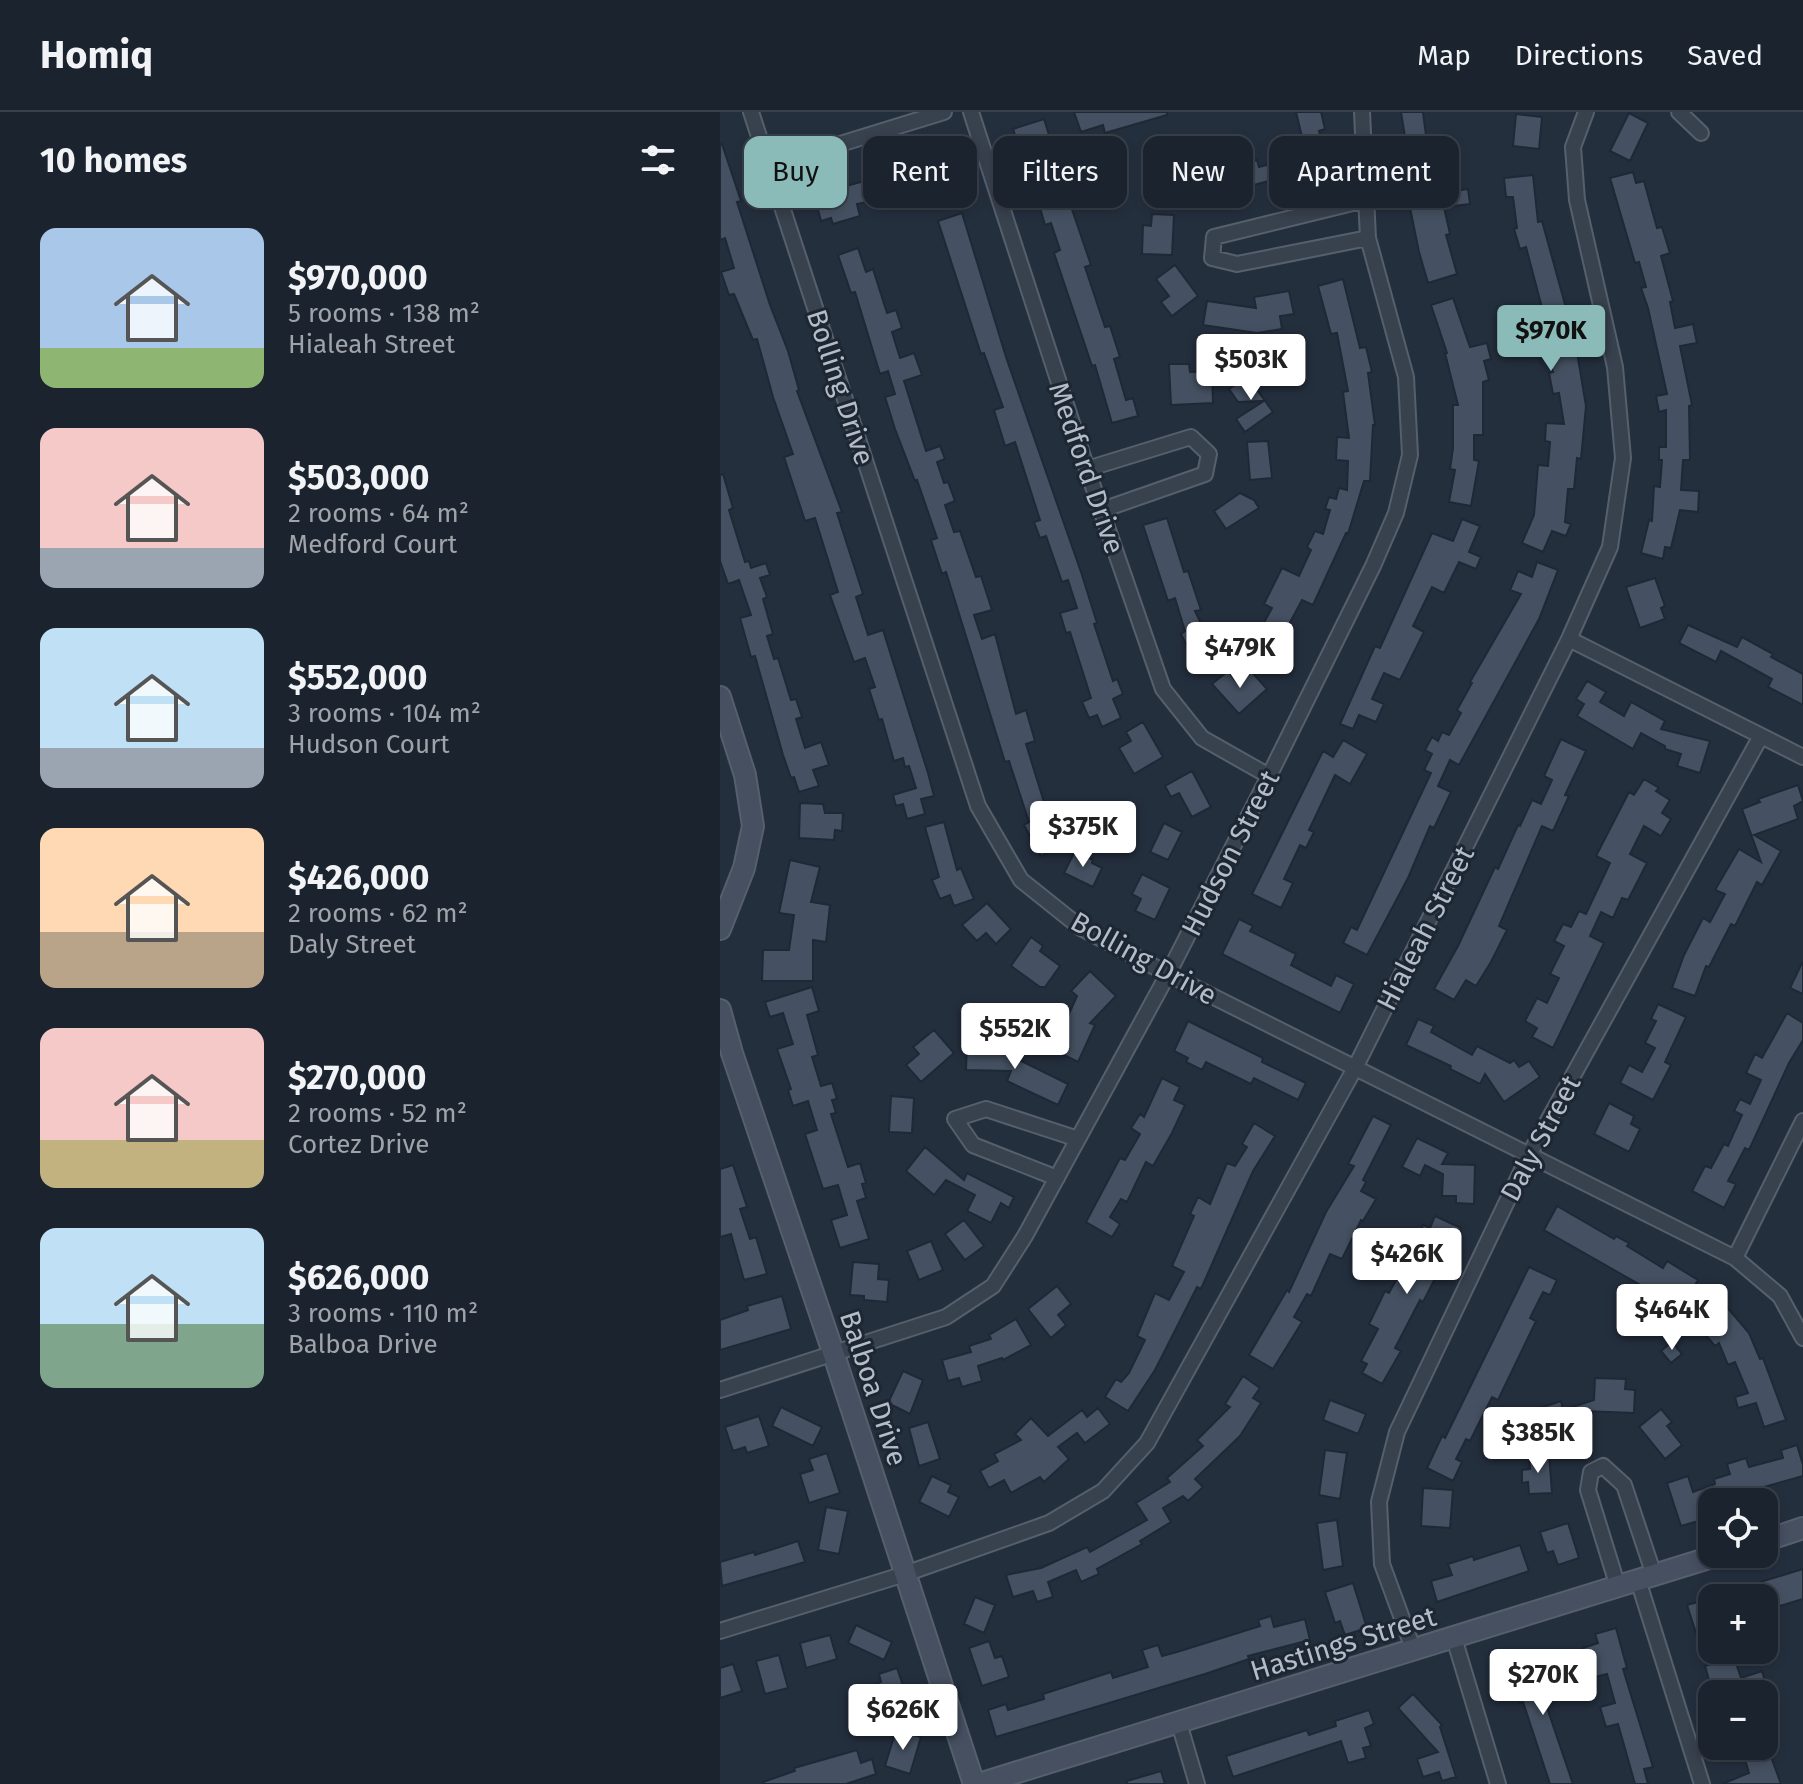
<!DOCTYPE html>
<meta charset="utf-8">
<style>
:root{--surface:#1b232e;--page:#242b36;--text:#f1f3f6;--muted:#a0a4aa;--line:#39404a;--accent:#8bbbb9}
body{margin:0;font-family:"Fira Sans",sans-serif;background:var(--page);color:var(--text);height:100vh;display:flex;flex-direction:column;font-size:30px;white-space:nowrap}
*{box-sizing:border-box;margin:0}
p{font-size:26px;color:var(--muted)}
.icon{flex:none;width:44px;height:44px;fill:none;stroke:currentColor;stroke-width:2;stroke-linecap:round;stroke-linejoin:round}
.map{position:relative;flex:1;overflow:hidden}
.drawer{display:flex;flex-direction:column;background:var(--surface);width:720px}
.drawer>*{flex:none}
.guide{position:absolute;left:24px;top:24px;width:760px;height:72px;display:flex;gap:16px}
.tools{position:absolute;left:978px;top:1376px;display:grid;gap:16px}
.tools a{display:grid;place-items:center;width:80px;height:80px;border-radius:16px;background:var(--surface);box-shadow:0 4px 12px #0003,0 0 0 2px var(--line);font-size:40px}
.price{position:absolute;translate:-50% -68px;padding:0 18px;border-radius:8px;background:#fff;color:#222;font-size:26px;line-height:52px;filter:drop-shadow(0 2px 4px #0008)}
.price::after{content:'';position:absolute;left:50%;top:48px;width:24px;height:18px;margin-left:-12px;background:inherit;clip-path:polygon(0 0,100% 0,50% 100%)}
.price.selected{background:var(--accent);color:#111}
ul{padding:0;list-style:none}
li{display:flex;align-items:center;gap:24px;height:200px;padding:0 40px}
li span{display:grid;place-items:center;flex:none;width:224px;height:160px;border-radius:16px;color:#555}
li>.icon{margin-inline-start:auto}
span .icon{width:96px;height:96px;fill:#fffc;stroke-width:1}
li b{font-size:34px}
h2{display:flex;justify-content:space-between;align-items:center;height:96px;padding:0 40px;font-size:34px}
.tag{padding:0 28px;border-radius:16px;background:var(--surface);box-shadow:0 4px 12px #0003,0 0 0 2px var(--line);font-size:28px;line-height:72px}
.tag.selected{background:var(--accent);color:#111}
header{display:flex;align-items:center;gap:48px;box-sizing:border-box;height:112px;padding:0 40px;background:var(--surface);border-bottom:2px solid var(--line)}
header strong{font-size:38px}
nav{display:flex;gap:44px;margin-inline-start:auto;font-size:28px}
main{display:flex;flex:1;min-height:0}
.map>svg:first-child{display:block}
.building{fill:#455162;stroke:#1f2835;stroke-width:2}
.lines{fill:none;stroke-linecap:round;stroke-linejoin:round}
.street-casing{stroke:#565f6c;stroke-width:18}
.secondary-casing{stroke:#565f6c;stroke-width:24}
.street{stroke:#38414e;stroke-width:14}
.secondary{stroke:#465061;stroke-width:20}
.labels{text-anchor:middle;stroke-width:6;stroke-linejoin:round;paint-order:stroke}
.street-label{font-size:28px;fill:#b4bcc9;stroke:#1d2633}
</style>
<header>
<strong>Homiq</strong>
<nav><a>Map</a><a>Directions</a><a>Saved</a></nav>
</header>
<main>
<section class="drawer">
<h2>10 homes<svg class="icon" aria-label="filters" viewBox="0 0 24 24"><path d="M4 7h16M4 17h16"/><circle cx="9" cy="7" r="2"/><circle cx="15" cy="17" r="2"/></svg></h2>
<ul>
<li><span style="background:linear-gradient(#a9c7e8 75%,#8fb573 0)"><svg class="icon" aria-label="home" viewBox="0 0 24 24"><path d="M3 11l9-7 9 7M6 9v11h12V9"/></svg></span><div><b>$970,000</b><p>5 rooms · 138 m²</p><p>Hialeah Street</p></div></li>
<li><span style="background:linear-gradient(#f6c9c9 75%,#9aa5b1 0)"><svg class="icon" aria-label="home" viewBox="0 0 24 24"><path d="M3 11l9-7 9 7M6 9v11h12V9"/></svg></span><div><b>$503,000</b><p>2 rooms · 64 m²</p><p>Medford Court</p></div></li>
<li><span style="background:linear-gradient(#bfe0f5 75%,#9aa5b1 0)"><svg class="icon" aria-label="home" viewBox="0 0 24 24"><path d="M3 11l9-7 9 7M6 9v11h12V9"/></svg></span><div><b>$552,000</b><p>3 rooms · 104 m²</p><p>Hudson Court</p></div></li>
<li><span style="background:linear-gradient(#ffd9b3 65%,#b9a48a 0)"><svg class="icon" aria-label="home" viewBox="0 0 24 24"><path d="M3 11l9-7 9 7M6 9v11h12V9"/></svg></span><div><b>$426,000</b><p>2 rooms · 62 m²</p><p>Daly Street</p></div></li>
<li><span style="background:linear-gradient(#f6c9c9 70%,#c2b280 0)"><svg class="icon" aria-label="home" viewBox="0 0 24 24"><path d="M3 11l9-7 9 7M6 9v11h12V9"/></svg></span><div><b>$270,000</b><p>2 rooms · 52 m²</p><p>Cortez Drive</p></div></li>
<li><span style="background:linear-gradient(#bfe0f5 60%,#7fa58c 0)"><svg class="icon" aria-label="home" viewBox="0 0 24 24"><path d="M3 11l9-7 9 7M6 9v11h12V9"/></svg></span><div><b>$626,000</b><p>3 rooms · 110 m²</p><p>Balboa Drive</p></div></li>
</ul>
</section>
<div class="map">
<svg width="1083" height="1672" viewBox="0 0 1083 1672">
<rect width="100%" height="100%" fill="#242f3e"/>
<!-- building -->
<path class="building" d="M354,0H447V3L385,21L383,13L361,20Z
M576,0H601L605,17L599,19L610,61L565,72L563,65L505,81L504,77L460,96L451,77L455,75L449,62L477,50L479,54L519,43L522,52L537,48L539,55L575,45L574,40L585,37Z
M681,0H703L708,39L719,38L720,55L710,56L712,82L748,77L750,92L724,95L730,122L726,123L737,162L708,171L699,140L686,76L683,31H686Z
M909,1L928,11L910,49L890,39Z
M796,2L822,5L819,37L793,34Z
M324,7L336,45L306,55L293,17Z
M2,32L21,89L17,90L50,193L68,239L79,278L77,279L122,400L117,401L143,482L136,485L148,523L163,518L208,661L214,684L201,687L205,702L187,707L183,692L176,694L173,683L196,676L189,654L185,655L183,646L174,649L162,607L159,608L149,577L155,575L145,546L134,550L110,483L118,480L95,406L85,409L64,345L73,342L53,285L37,227L33,228L14,182L9,183L1,160L14,156L5,126L0,128V33Z
M228,42L234,62L179,78L181,87L163,91L161,87L137,92L140,104L113,112L111,106L101,109L94,83L144,69L143,65Z
M913,60L916,71L924,69L937,116L942,115L950,141L941,144L953,189L950,190L955,216L973,212L977,231L960,234L972,293L969,294L970,348H963L961,378L979,379L978,400L960,398L951,436L945,435L943,447L921,441L929,408L932,409L934,374L940,375L942,348H939V335H946V298L939,300L936,284L947,282L928,196L921,176L926,175L919,150L915,151L890,66Z
M813,63L818,110L822,109L846,196L857,240L866,294L861,347L857,346L854,377H848L845,410L851,412L846,424L832,419L823,440L802,431L814,403L818,353L828,354L830,330L825,329L826,311L844,312L839,281L833,282L829,261L833,260L819,212L826,211L806,135L800,137L794,117L797,116L793,85H786L784,66Z
M343,71L371,153L365,155L385,215L390,214L400,245L394,247L406,288L413,286L418,304L392,311L375,253L372,254L334,141L340,138L331,111L325,113L315,79Z
M242,101L286,245L362,463L377,511L374,512L393,569L397,567L403,582L393,587L401,606L382,615L377,603L369,606L362,590L371,586L350,520L346,521L340,501L357,496L348,468L342,470L326,424L320,426L314,410L320,408L295,330L285,334L274,298L283,295L264,241L261,242L218,109Z
M432,102L454,103L452,143L422,142L423,113L431,114Z
M138,136L146,160L153,157L167,201L176,198L182,216L172,220L180,246L194,241L202,263L184,269L206,339L220,334L225,347L217,350L224,371L228,370L235,389L225,393L234,420L240,419L256,465L261,464L272,498L254,503L262,527L275,522L296,602L306,598L315,629L306,632L324,690L317,692L339,734L321,744L304,713L309,710L289,649L285,650L226,460L222,462L211,428L217,426L197,368L195,369L175,317L165,285L175,282L168,259L160,262L135,180L131,181L118,143Z
M455,153L478,184L452,204L441,190L449,184L436,167Z
M623,167L640,236L646,235L652,260L648,261L655,313H653L650,369H644L628,422L626,421L593,493L582,488L560,529L573,536L562,554L532,537L546,524L541,516L552,496L544,492L562,456L579,464L591,438L587,435L595,419L603,422L610,398L605,397L609,385L616,387L619,376L627,378L628,349L616,348L617,325L629,326L623,280L628,279L617,221L611,222L598,174Z
M569,179L574,202L560,204L562,217L537,221L483,213L487,189L536,196L534,185Z
M733,186L750,235L767,231L771,247L764,249L769,268L763,270V323H754V348L759,349L751,394L729,390L735,358L730,357L733,336V293H738L725,241H727L711,193Z
M449,252H469L470,260L492,259L493,291L451,293Z
M533,261L540,271L535,275L553,300L525,320L516,307L544,289L518,290L509,277Z
M548,329L552,366L530,368L527,330Z
M3,362L13,396L9,398L25,450L29,449L31,456L46,451L50,463L40,466L47,485L43,487L53,522L47,524L54,547L58,546L71,588L76,587L82,605L76,607L85,636L101,630L109,653L93,658L99,674L79,680L74,665L71,666L63,643L35,544L31,545L20,506L31,503L19,468L8,472L0,449V363Z
M520,381L534,388L539,396L506,417L494,399Z
M447,406L464,460L468,459L481,498L475,499L487,524L489,523L494,533L501,530L507,542L478,556L461,522L465,519L455,486L448,489L423,413Z
M742,407L760,414L749,440L761,445L756,457L739,450L724,481L712,475L693,514L704,520L680,568L664,561L652,587L664,592L656,610L639,603L633,617L620,612L655,534L660,536L712,421L733,429Z
M817,450L838,458L819,507L739,653L730,648L718,674L731,680L714,716L710,714L688,766L647,843L623,831L631,815L637,818L711,661L704,658L712,642L705,638L712,625L718,629L722,620L729,623L741,601L737,598L752,571L750,570L801,482L790,478L798,459L812,465Z
M935,466L945,494L941,496L945,507L920,516L906,475Z
M968,513L1017,535L1022,525L1053,542L1051,545L1083,562V593L1048,575L1052,567L1001,539L996,550L959,531Z
M529,557L547,577L519,602L492,572L508,559L516,569Z
M867,569L886,580L880,590L904,604L911,590L945,609L941,617L990,629L980,661L957,654L961,642L945,637V634L921,621L913,637L857,604L864,592L856,587Z
M423,610L443,645L414,662L399,636L411,629L406,620Z
M841,627L866,639L845,683L849,684L833,719L822,714L779,814L787,818L771,850L756,874L746,868L734,888L714,877L738,834L775,755L778,757L798,713L800,714L812,688L821,692L832,668L824,664Z
M623,628L647,642L630,672L615,663L589,718L594,720L586,736L580,733L564,767L573,771L561,796L532,782L603,639L613,645Z
M472,659L491,695L472,705L459,681L451,685L445,674Z
M924,667L939,676L936,679L950,688L942,701L951,707L941,724L924,714L910,742L927,751L908,788L902,786L893,806L881,800L870,824L884,831L833,936L812,925L817,916L805,909L817,886L827,891L839,866L830,862L844,834L834,829L843,812L851,815L859,799L866,802L890,751L876,744L909,680L914,683Z
M1078,673L1083,689L1074,694L1078,707L1034,723L1061,739L1042,773L1037,770L1015,814L1011,812L989,855L986,854L975,884L952,876L964,843L983,806L990,810L1005,782L995,778L1019,737L1041,750L1022,697L1040,690L1038,687Z
M80,691L103,692L105,701H123L122,719L115,718L114,728L79,726Z
M224,710L237,758L241,756L254,787L234,794L230,783L220,787L212,768L219,765L205,715Z
M444,711L462,720L448,748L430,740Z
M355,739L373,748L372,751L382,756L373,775L344,761Z
M70,748L100,755L91,790L110,793L106,830L93,828V869H42L43,838H69L74,803L59,801Z
M422,762L450,776L435,808L415,799L421,787L412,782Z
M267,791L291,817L276,832L266,821L257,829L242,813Z
M519,807L533,814L530,819L576,842L571,853L586,861L611,874L616,863L634,872L620,901L502,842Z
M311,825L323,834L320,839L340,854L325,875H320L291,854Z
M1083,849V882L1070,876Z
M370,859L396,884L370,911L375,913L358,950L338,940L346,922L341,920L357,884L351,879Z
M92,875L99,899L87,903L98,943L92,945L101,974L112,971L117,987L112,988L116,1001L111,1002L128,1055L140,1051L146,1071L142,1072L146,1086L137,1089L149,1127L120,1136L111,1108L127,1103L118,1073L103,1077L85,1022L97,1018L88,989L73,994L68,978L71,977L57,937L73,932L63,901L50,905L45,890Z
M938,892L966,905L945,950L951,953L933,988L900,971L909,953L922,960L935,936L925,931L936,909L931,907Z
M1067,901L1083,911V928L1069,951L1029,1038L1025,1036L1008,1069L1016,1072L1004,1096L972,1079L985,1054L991,1056L1004,1032L1008,1034L1022,1003L1014,999L1020,987L1030,992L1041,968L1026,961L1035,942L1042,946Z
M698,907L714,914L711,920L752,943L757,934L790,951L794,948L799,955L809,949L820,965L784,990L765,962L760,972L730,957L731,954L686,933Z
M468,909L543,946L542,950L586,971L578,988L534,966L531,972L486,950L482,958L466,950L468,946L454,939Z
M214,918L234,941L201,970L186,953L199,942L193,935Z
M247,930L272,931L271,937L287,938V942L348,972L338,993L287,969L291,959L246,958Z
M442,966L460,975L454,988L465,993L452,1021L433,1054L426,1050L407,1090L401,1087L390,1105L400,1112L392,1125L366,1110L400,1046L405,1048L420,1022L411,1016L420,1002L424,1005Z
M171,984L194,986L192,1021L169,1020Z
M889,991L914,1004L911,1012L920,1017L909,1040L874,1022Z
M653,1004L671,1013L643,1068L646,1070L641,1079L656,1087L643,1109L641,1108L622,1147L610,1142L591,1184L587,1182L574,1205L582,1210L553,1257L529,1243L567,1178L569,1180L606,1100L634,1054L628,1052Z
M534,1011L555,1024L533,1059L481,1177L477,1175L435,1258L408,1299L385,1285L396,1267L401,1270L409,1261L425,1228L417,1224L435,1181L449,1188L464,1160L452,1154L474,1104L470,1102L478,1085L490,1092L507,1051L515,1054L527,1035L522,1032Z
M697,1026L728,1041L722,1052L755,1053L754,1092L736,1091V1084H722L723,1062L705,1053L700,1064L682,1055Z
M205,1035L244,1068L247,1061L294,1085L289,1096L281,1091L271,1111L247,1099L255,1083L226,1068L214,1083L186,1059Z
M13,1053L27,1095L20,1097L30,1127L36,1125L47,1162L24,1168L11,1122L0,1125V1057Z
M837,1094L894,1127L896,1124L909,1131L907,1134L943,1156L947,1149L978,1168L962,1194L945,1184L941,1190L927,1182L929,1178L824,1118Z
M715,1104L741,1116L703,1190L700,1188L675,1236L681,1239L662,1272L642,1261L647,1252L641,1249L658,1217L649,1212L665,1179L669,1181L694,1135L703,1113L710,1116Z
M244,1108L264,1134L245,1148L225,1122Z
M211,1129L223,1158L199,1168L187,1139Z
M133,1150L159,1152L158,1167L169,1168L167,1190L144,1188V1184L130,1183Z
M809,1155L837,1168L830,1183L823,1180L810,1206L816,1209L778,1288L772,1285L750,1329L746,1327L736,1347L742,1350L733,1369L707,1356L722,1324L725,1326Z
M337,1174L351,1192L338,1203L346,1213L331,1226L308,1197Z
M995,1181L1029,1221L1040,1247L1043,1246L1066,1308L1044,1315L1036,1291L1018,1296L1015,1285L1028,1281L1015,1250L1008,1253L999,1231L995,1234L969,1204Z
M62,1184L71,1217L0,1238V1208L28,1198L27,1194Z
M296,1207L311,1233L283,1248L282,1246L258,1254L262,1269L242,1275L239,1266L228,1269L222,1248L251,1240L249,1234L271,1227L269,1223Z
M952,1230L962,1242L951,1251L941,1239Z
M183,1259L203,1268L190,1302L168,1291Z
M523,1264L540,1276L533,1286L541,1291L520,1324L475,1367L483,1375L468,1389L463,1384L443,1396L451,1410L420,1429L422,1432L377,1457L379,1462L361,1470L356,1458L328,1470L333,1485L317,1490L313,1479L293,1485L286,1463L321,1456L367,1435L370,1440L427,1408L416,1391L450,1370L447,1366L483,1334L477,1328L510,1295L505,1292Z
M875,1266L906,1267L905,1277L915,1278L914,1301L864,1299L869,1316L831,1329L820,1296L841,1289L843,1298L874,1288Z
M610,1288L646,1302L638,1322L603,1308Z
M61,1295L102,1315L93,1334L52,1314Z
M378,1296L390,1312L365,1331L357,1321L338,1335L349,1347L324,1370L320,1365L291,1381L284,1368L269,1376L260,1359L278,1349L274,1342L301,1328L295,1322L311,1306L328,1324L362,1298L367,1305Z
M941,1297L952,1310L947,1314L962,1333L945,1347L919,1315Z
M39,1304L49,1334L27,1341L25,1335L13,1339L5,1315Z
M208,1310L220,1347L199,1354L189,1316Z
M1077,1333L1083,1353V1364L1037,1377L1041,1390H1021L1018,1381L977,1393L982,1408L961,1414L947,1371L968,1364L973,1380L995,1372L994,1367L1010,1362L1007,1352L1026,1346L1029,1355L1063,1346L1061,1338Z
M605,1338L627,1341L620,1387L599,1383Z
M107,1341L120,1381L89,1391L80,1362L93,1358L89,1347Z
M829,1342L832,1381L809,1382L808,1370L802,1371V1358L810,1357L809,1343Z
M212,1364L231,1373L228,1380L239,1385L229,1405L199,1390Z
M703,1376L733,1378L730,1416L701,1414Z
M106,1395L128,1399L119,1442L98,1438Z
M617,1408L623,1454L603,1458L597,1411Z
M848,1411L859,1446L838,1453L833,1439L827,1441L820,1420Z
M78,1429L85,1450L2,1474L0,1450L34,1440L35,1443Z
M800,1433L809,1459L717,1490L711,1469L732,1463L728,1452L753,1444L754,1448Z
M1083,1457V1487L1047,1498L1044,1486H999L998,1483Z
M633,1471L647,1516L625,1523L620,1509L615,1511L605,1480Z
M255,1485L275,1493L264,1521L244,1512Z
M992,1486V1520L977,1524L967,1493Z
M551,1504L554,1515L585,1507L590,1528L528,1544L529,1547L485,1562L276,1625L268,1598L286,1592L288,1598L324,1587L323,1582L391,1560L393,1566L428,1555L422,1538L438,1533L442,1544L457,1540L540,1514L538,1508Z
M136,1513L172,1530L164,1548L128,1531Z
M896,1516L907,1556L903,1557L933,1655L924,1657L928,1672H915L898,1612L886,1615L880,1595L895,1591L887,1562L871,1566L863,1536L878,1531L875,1522Z
M110,1523L117,1547L86,1556L80,1531Z
M269,1529L275,1546L282,1544L289,1565L262,1574L249,1536Z
M819,1540L825,1560L831,1558L838,1579L823,1584L853,1672H830L803,1590L800,1591L794,1574L807,1570L800,1547Z
M59,1543L68,1576L45,1582L36,1549Z
M1014,1545L1021,1566L1042,1559L1047,1576L1028,1582H993L985,1554Z
M13,1552L22,1579L0,1586V1556Z
M177,1556L190,1594L166,1602L156,1572L161,1570L159,1562Z
M693,1582L722,1613L720,1615L736,1665L722,1669L719,1660L703,1665L697,1647L718,1640L678,1596Z
M649,1598L654,1612L645,1616L651,1634L643,1636L646,1646L628,1651L621,1629L513,1665L506,1644L587,1618L589,1623L616,1614L615,1609Z
M176,1618L201,1625L190,1662L165,1654Z
M1021,1634H1047L1061,1672H1002L1029,1661Z
M137,1638L141,1651L152,1647L156,1662L126,1672H43V1670L75,1659L74,1656Z
M441,1659L445,1672H407V1669Z"/>
<g class="lines">
<defs>
<path id="street" d="M31,0L258,694L301,768L361,816L448,862L1015,1146L1060,1184L1083,1226
M251,0L367,357L443,577L482,626L549,664
M959,0L981,21
M49,54L224,0
M645,88L494,125L492,146L517,152L648,126
M367,357L471,325L489,342L485,362L382,398
M849,527L1083,645
M337,1066L253,1033L235,1007L266,997L358,1027
M1015,1146L1083,1009
M0,1278L226,1205L273,1174L305,1124L448,862L549,664L653,454L676,401L690,343L686,265L648,126L642,0
M918,1468L982,1672
M898,1475L868,1378L871,1360L883,1354L904,1373L934,1463
M0,1519L185,1462L329,1411L383,1379L427,1331L635,956L849,527L890,435L903,346L895,255L857,88L853,35L866,0
M734,1526L778,1672
M694,1539L662,1452L659,1390L677,1320L809,1043L1041,624
M459,1611L477,1672"/>
<path id="secondary" d="M0,585L25,663L33,714L24,756L0,817
M0,898L12,941L114,1243L254,1672
M1044,1429L1083,1416
M259,1672L1002,1442"/>
</defs>
<!-- street casing -->
<use href="#street" class="street-casing"/>
<!-- secondary casing -->
<use href="#secondary" class="secondary-casing"/>
<!-- street -->
<use href="#street" class="street"/>
<!-- secondary -->
<use href="#secondary" class="secondary"/>
</g>
<g class="labels">
<!-- street labels -->
<g class="street-label">
<text transform="translate(121 275) rotate(72)" y="10">Bolling Drive</text>
<text transform="translate(367 356) rotate(71)" y="10">Medford Drive</text>
<text transform="translate(510 741) rotate(-63)" y="10">Hudson Street</text>
<text transform="translate(705 816) rotate(-63)" y="10">Hialeah Street</text>
<text transform="translate(424 846) rotate(29)" y="10">Bolling Drive</text>
<text transform="translate(820 1026) rotate(-62)" y="10">Daly Street</text>
<text transform="translate(154 1276) rotate(72)" y="10">Balboa Drive</text>
<text transform="translate(623 1531) rotate(-17)" y="10">Hastings Street</text>
</g>
</g>
</svg>
<div class="tools">
<a><svg class="icon" aria-label="locate" viewBox="0 0 24 24"><circle cx="12" cy="12" r="6"/><path d="M12 2v4M12 18v4M2 12h4M18 12h4"/></svg></a>
<a>+</a>
<a>−</a>
</div>
<b class="price selected" style="left:831px;top:261px">$970K</b>
<b class="price" style="left:531px;top:290px">$503K</b>
<b class="price" style="left:520px;top:578px">$479K</b>
<b class="price" style="left:363px;top:757px">$375K</b>
<b class="price" style="left:295px;top:959px">$552K</b>
<b class="price" style="left:687px;top:1184px">$426K</b>
<b class="price" style="left:952px;top:1240px">$464K</b>
<b class="price" style="left:818px;top:1363px">$385K</b>
<b class="price" style="left:823px;top:1605px">$270K</b>
<b class="price" style="left:183px;top:1640px">$626K</b>
<div class="guide">
<a class="tag selected">Buy</a>
<a class="tag">Rent</a>
<a class="tag">Filters</a>
<a class="tag">New</a>
<a class="tag">Apartment</a>
</div>
</div>
</main>
